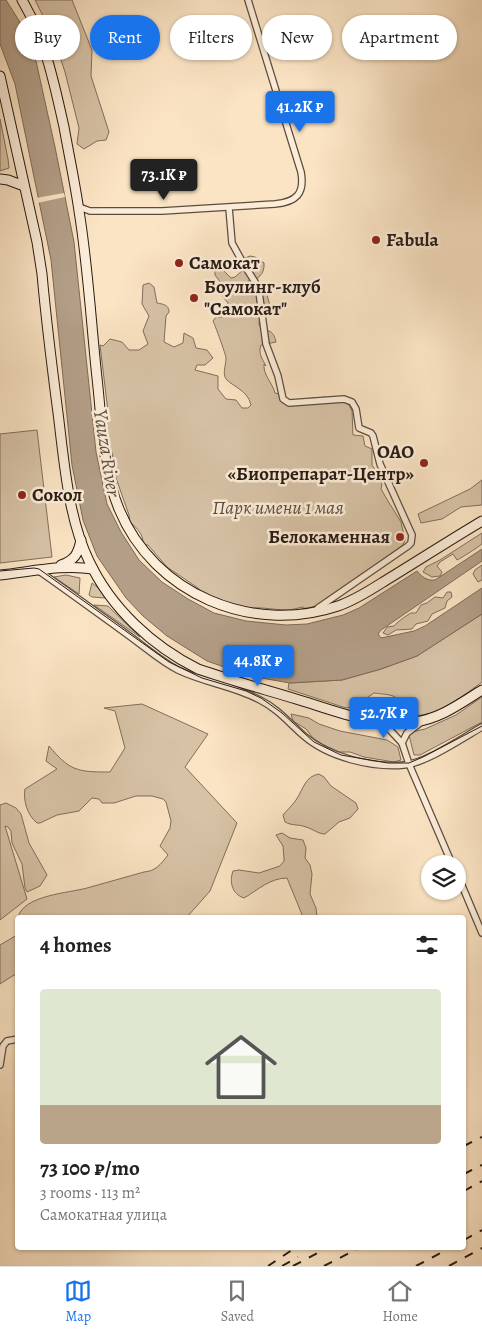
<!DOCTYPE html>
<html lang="en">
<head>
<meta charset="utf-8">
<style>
  :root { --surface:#fff; --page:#f2f2f2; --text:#222; --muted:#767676; --line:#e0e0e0; --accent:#1a73e8 }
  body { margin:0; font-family:Alegreya,serif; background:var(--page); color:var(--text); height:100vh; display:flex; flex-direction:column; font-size:19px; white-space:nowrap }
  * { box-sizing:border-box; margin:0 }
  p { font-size:16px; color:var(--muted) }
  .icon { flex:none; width:28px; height:28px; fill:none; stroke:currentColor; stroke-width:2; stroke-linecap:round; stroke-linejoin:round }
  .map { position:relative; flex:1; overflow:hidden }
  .details { position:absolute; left:15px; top:915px; width:451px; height:335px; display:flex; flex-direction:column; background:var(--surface); border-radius:5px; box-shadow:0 1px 4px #0004 }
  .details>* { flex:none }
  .banner { position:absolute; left:15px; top:15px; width:452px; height:45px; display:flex; gap:10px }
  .controls { position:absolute; left:421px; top:855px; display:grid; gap:10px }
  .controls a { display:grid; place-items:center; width:45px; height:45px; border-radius:50%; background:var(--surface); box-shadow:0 1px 4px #0004; font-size:25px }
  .price { position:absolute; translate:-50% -42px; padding:0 11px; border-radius:5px; background:var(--accent); color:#fff; font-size:16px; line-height:32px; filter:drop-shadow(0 1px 2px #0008) }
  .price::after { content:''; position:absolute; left:50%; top:30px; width:15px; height:11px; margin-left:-8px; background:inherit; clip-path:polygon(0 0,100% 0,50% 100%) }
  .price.current { background:#222; color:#fff }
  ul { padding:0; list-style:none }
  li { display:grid; align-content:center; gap:10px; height:265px; padding:0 25px }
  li+li { border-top:1px solid var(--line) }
  li span { display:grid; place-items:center; height:155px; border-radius:5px; color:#555 }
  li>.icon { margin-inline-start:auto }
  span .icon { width:90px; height:90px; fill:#fffc; stroke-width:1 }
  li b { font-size:21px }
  h2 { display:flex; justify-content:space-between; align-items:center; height:60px; padding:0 25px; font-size:21px }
  .pill { padding:0 18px; border-radius:22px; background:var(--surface); box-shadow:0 1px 4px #0004; font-size:18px; line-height:45px }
  .pill.current { background:var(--accent); color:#fff }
  .menu { display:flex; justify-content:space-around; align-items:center; height:70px; border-top:1px solid var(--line); background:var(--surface); font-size:14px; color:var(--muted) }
  .menu a { display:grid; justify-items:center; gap:2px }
  .menu .current { color:var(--accent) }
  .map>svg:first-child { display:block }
  .green { fill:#d7c2a6; stroke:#7f6e5d }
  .water { fill:#b39f88; stroke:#7b6a5a }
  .pier { fill:#fbe4c4 }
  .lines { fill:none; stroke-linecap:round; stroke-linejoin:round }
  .street-casing { stroke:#5c4c40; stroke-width:8 }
  .secondary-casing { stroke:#271a14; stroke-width:11 }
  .street { stroke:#fcedd9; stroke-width:5.5 }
  .secondary { stroke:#fcedd9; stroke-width:9 }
  .tram { stroke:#271a14; stroke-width:1 }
  .rail { stroke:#271a14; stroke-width:2; stroke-dasharray:9 9; stroke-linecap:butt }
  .poi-dot { fill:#8f2418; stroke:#fcedd9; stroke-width:2 }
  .labels { text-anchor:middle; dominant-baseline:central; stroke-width:5; stroke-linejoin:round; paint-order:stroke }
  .poi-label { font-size:19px; font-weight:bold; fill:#271a14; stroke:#fcedd9; text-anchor:start }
  .park-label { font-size:19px; font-style:italic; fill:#5c4c40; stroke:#fcedd9 }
  .water-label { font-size:20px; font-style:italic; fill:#5f4f42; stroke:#fcedd9 }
</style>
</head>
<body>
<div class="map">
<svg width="482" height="1266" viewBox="0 0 482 1266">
  <rect width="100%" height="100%" fill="#fbe4c4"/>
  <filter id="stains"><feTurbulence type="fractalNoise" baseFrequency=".004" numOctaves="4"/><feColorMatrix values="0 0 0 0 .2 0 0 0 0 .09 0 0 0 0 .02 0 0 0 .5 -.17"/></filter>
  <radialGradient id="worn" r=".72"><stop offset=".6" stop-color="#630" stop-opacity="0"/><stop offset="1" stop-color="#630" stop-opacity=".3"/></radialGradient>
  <!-- green -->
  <g class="green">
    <path d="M35,0H72L92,50L91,76L109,132L106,140L97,141L84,149L77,144L79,128L65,72L53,36Z"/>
    <path d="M0,119L8,159L9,168L0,171Z"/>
    <path d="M250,256L255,257L264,263C265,274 258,280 248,281L246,287L247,292L252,295L263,292L267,295L270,306L268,311L262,310L260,315L259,325C268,333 273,328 276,342L261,345C258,354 262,358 266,366L264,364C263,375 272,382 275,393L283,395L286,399L298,401L302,399L326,397L331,403L344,402L349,405L352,411L353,435L363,436L365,446L372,449V465L378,474L382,485L381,489L388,501L401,522L405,540L403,545L321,604L306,609L303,607C297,608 292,610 287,610C273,610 254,605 242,610L203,594L198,588L167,567L148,545H143C144,535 137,528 130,522L129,515L116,478L112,451L108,449L106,427L109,420L100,345L103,346L110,339L122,342L129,350H139L148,344L143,331L149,316L142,304L143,285L149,283L154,287L157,303C163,304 169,305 169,312L166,316L164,342L174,347L183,343L184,333L193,338L196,348L207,350L213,358L205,365H197L195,370L218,376V389L226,399L236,400L242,408H248L251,405C248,389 228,385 225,377C223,372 226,364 226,358C226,355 215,325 213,321L216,317H222L228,303C222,296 219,292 221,283L215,275V270L222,269L231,278L235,277L243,270L245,258Z"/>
    <path d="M37,430L52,557L0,563V434Z"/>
    <path d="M482,480V505L461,507L442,519L421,523L418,514L470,489Z"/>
    <path d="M482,533V544C475,549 463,557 457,560L453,554L440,562L437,566L442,572L440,576L432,577L423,572L426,567L440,560Z"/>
    <path d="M482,565V580L478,582L473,574L475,570Z"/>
    <path d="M66,575L80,578L79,594L54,577Z"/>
    <path d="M92,583L101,590L105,598L92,597L89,595Z"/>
    <path d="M447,592H451L452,597L447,601L445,608L432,614L428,621L416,624L412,629L396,630L388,635L383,633L387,627L394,626C396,623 407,615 411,613H416L421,605L427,603L435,597L443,598Z"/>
    <path d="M94,605L108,606L140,637Z"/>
    <path d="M482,614V682C470,691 429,722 414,714C406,710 401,699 393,696C388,694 380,694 374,693L353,707L346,708L288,689L289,683L342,680L381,669L417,656Z"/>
    <path d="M482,697V722L420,755H414L409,735L412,732L425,729L456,715Z"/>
    <path d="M142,704L208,734L185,767L237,823L210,891L187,917H18C24,895 69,893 87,888C106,883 125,877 144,872C156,871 161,864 168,855L160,846L170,828L171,821L166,802L163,799L152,796H136L114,803H102L99,799L92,798L79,811L57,815L40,823H37C27,815 23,800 25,789L57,769L46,761L49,746C70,771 77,772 110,772L125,748L115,711L104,708Z"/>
    <path d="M291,714L309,718L319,724L340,731L387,740L398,747L401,760L394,762L364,757L350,752H339L322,744L313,738L306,729L293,721Z"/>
    <path d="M319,774L324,777L331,786L356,803L358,809L350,818L339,822L325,834C318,834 313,829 306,827C298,824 292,826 285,822L283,815C287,810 292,806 296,800C303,790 305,776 319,774Z"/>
    <path d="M6,803L16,808L21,814L29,843L47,875L40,886L27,892L25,888L22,864L12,843L11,831L8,827L5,826L27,899L0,920V805Z"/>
    <path d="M282,833L290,838L303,840L306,848L305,858L310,865L312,874L310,894L316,908L317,917H303L287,878C270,878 258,890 244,898C232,894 229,882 233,871L239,870L259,873L280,866L284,861V858L283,846L276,835Z"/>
    <path d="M17,935V975H14L0,984V945Z"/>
  </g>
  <!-- water -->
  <path class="water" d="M0,0H6L23,27L36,61L55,147L74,242L96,452L107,504L121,532L139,560L162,582L188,599L214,613L246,621L286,625L307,624L343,615L359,608L417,571C422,577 427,581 435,580L482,549V561L381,630L378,634L381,638L414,631L425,626L482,588V614L417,656L381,669L342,680L290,683L250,676L207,661L167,636L143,616L126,598L97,556L83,520L72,465L51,260L15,84L0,44Z"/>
  <!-- pier -->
  <path class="pier" d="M64,193L65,197L37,203L36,198Z"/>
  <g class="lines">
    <defs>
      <g id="street">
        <path d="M79,207L90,211H162L275,204C296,202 305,194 301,172L248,0"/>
        <path d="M229,208L232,243L243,263L255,282L259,292L266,344L278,376L283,399L289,403L344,399L352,402L356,409L359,428L371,433L373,436L380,464L412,535L411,543L408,546L318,608"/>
        <path d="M39,571C69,592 99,614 128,635C145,647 160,661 178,670C205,683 234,686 260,700C278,709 289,723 304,736C328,757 372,768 404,765C426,763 461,739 482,727"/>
        <path d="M380,723L389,729L402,743L409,764L452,864"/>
        <path d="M402,743L407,733L420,723"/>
        <path d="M458,876L482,933"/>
        <path d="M0,1065L3,1046L7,1041L18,1039"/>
      </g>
      <g id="secondary">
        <path d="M22,0C45,39 54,82 64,127C69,155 75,183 79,211C88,266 91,322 97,378C102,421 102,468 119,509C154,594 252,635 338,606C356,600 372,589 388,579C419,560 450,540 482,521"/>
        <path d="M0,76L37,242L42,274C46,320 52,367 58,413C64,460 68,518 89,561C111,608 152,646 198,669C230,680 263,689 296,699C333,710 375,728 414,722C440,719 461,703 482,690"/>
        <path d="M0,179L8,180L24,186"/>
        <path d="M61,565C75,560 78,554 81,540"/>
        <path d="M0,575C30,572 63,564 93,569"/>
      </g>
    </defs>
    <!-- street casing -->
    <use href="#street" class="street-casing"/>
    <!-- secondary casing -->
    <use href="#secondary" class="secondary-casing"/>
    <!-- street -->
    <use href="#street" class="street"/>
    <!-- secondary -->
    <use href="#secondary" class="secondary"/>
    <!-- tram -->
    <path class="tram" d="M0,571L34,568L39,569L169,662L202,678L246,691L261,698L282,713L314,742L341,755L388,763H409L423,757L482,726"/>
    <!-- rail -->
    <g class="rail">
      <path d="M464,1146L482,1137"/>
      <path d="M464,1174L482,1165"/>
      <path d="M464,1191L482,1181"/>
      <path d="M464,1240L482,1230"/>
      <path d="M268,1266L295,1248"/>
      <path d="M282,1266L298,1257"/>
      <path d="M293,1266L327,1248"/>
      <path d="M324,1266L359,1248"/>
      <path d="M416,1266L450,1248"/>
      <path d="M449,1266L482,1248"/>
    </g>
  </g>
  <!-- markers -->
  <g class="poi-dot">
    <circle cx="376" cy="240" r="5"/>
    <circle cx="179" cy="263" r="5"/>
    <circle cx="194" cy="298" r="5"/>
    <circle cx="424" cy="463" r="5"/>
    <circle cx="22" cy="495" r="5"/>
    <circle cx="400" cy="537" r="5"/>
  </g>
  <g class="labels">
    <!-- poi labels -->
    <g class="poi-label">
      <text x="386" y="240">Fabula</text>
      <text x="189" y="263">Самокат</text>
      <text x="204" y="287">Боулинг-клуб<tspan x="204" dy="22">"Самокат"</tspan></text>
      <text x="414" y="452" text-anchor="end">ОАО<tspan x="414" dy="22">«Биопрепарат-Центр»</tspan></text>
      <text x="32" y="495">Сокол</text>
      <text x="390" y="537" text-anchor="end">Белокаменная</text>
    </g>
    <!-- park labels -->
    <g class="park-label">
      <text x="278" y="508">Парк имени 1 мая</text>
    </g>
    <!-- water labels -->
    <g class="water-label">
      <text transform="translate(107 453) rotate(81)">Yauza River</text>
    </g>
  </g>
  <rect width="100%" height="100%" filter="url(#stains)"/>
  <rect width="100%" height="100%" fill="url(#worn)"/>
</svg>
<div class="controls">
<a><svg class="icon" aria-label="layers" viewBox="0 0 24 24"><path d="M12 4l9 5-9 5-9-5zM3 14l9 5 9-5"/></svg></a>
</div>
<b class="price" style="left:300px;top:133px">41.2K ₽</b>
<b class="price current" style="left:164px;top:201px">73.1K ₽</b>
<b class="price" style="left:258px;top:687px">44.8K ₽</b>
<b class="price" style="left:384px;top:739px">52.7K ₽</b>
<div class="banner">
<a class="pill">Buy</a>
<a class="pill current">Rent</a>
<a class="pill">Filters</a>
<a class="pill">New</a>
<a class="pill">Apartment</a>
</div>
<section class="details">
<h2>4 homes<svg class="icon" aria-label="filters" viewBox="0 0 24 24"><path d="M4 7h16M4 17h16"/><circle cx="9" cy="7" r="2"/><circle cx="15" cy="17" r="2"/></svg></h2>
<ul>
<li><span style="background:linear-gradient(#dfe7d0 75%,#b9a48a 0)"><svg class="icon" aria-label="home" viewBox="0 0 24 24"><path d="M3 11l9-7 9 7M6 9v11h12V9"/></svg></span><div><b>73 100 ₽/mo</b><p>3 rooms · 113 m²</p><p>Самокатная улица</p></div></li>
</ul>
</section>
</div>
<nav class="menu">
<a class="current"><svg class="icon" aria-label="map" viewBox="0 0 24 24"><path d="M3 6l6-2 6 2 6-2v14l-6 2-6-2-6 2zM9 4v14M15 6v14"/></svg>Map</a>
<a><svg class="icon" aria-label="saved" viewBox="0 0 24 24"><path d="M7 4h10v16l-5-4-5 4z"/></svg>Saved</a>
<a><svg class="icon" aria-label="home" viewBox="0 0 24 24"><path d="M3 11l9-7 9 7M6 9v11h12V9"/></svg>Home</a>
</nav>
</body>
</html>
